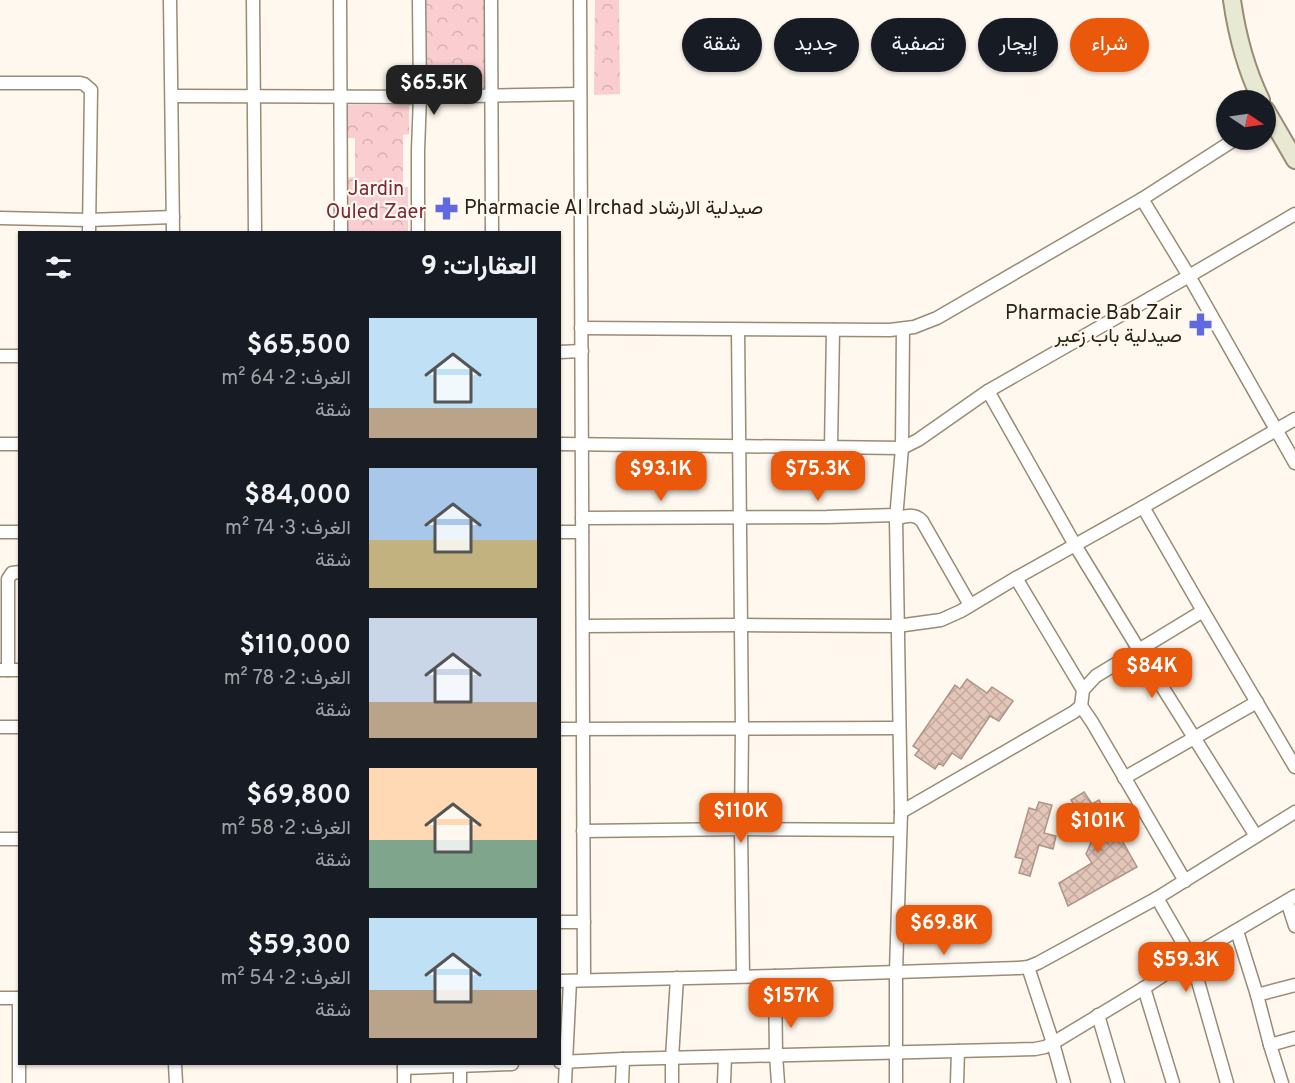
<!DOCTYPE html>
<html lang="ar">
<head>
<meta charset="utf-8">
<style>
  :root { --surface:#171b24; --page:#20242c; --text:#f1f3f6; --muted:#9ea1a6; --accent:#ea580c }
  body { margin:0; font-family:Overpass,Vazirmatn,sans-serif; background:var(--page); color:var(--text); direction:rtl; height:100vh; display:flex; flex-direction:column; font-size:22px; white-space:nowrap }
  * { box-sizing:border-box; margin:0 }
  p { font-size:20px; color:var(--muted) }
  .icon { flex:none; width:33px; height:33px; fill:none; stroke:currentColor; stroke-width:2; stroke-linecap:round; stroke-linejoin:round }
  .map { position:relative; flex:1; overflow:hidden; direction:ltr }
  .side { position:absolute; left:18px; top:231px; width:543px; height:834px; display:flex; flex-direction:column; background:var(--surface); border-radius:0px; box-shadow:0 2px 4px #0004; direction:rtl }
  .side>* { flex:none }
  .banner { position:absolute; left:579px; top:18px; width:570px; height:54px; direction:rtl; display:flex; gap:12px }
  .needle { width:39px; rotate:103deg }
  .controls { position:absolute; left:1216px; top:90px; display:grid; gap:12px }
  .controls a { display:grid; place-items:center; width:60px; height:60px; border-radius:50%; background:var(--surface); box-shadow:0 2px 4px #0004; font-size:30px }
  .price { position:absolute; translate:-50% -51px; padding:0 14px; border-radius:12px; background:var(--accent); color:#fff; font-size:20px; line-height:39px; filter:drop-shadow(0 2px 3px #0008) }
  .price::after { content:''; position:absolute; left:50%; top:36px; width:18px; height:14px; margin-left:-9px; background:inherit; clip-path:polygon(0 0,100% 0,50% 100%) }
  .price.current { background:#222; color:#fff }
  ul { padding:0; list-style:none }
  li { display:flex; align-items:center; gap:18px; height:150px; padding:0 24px }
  li span { display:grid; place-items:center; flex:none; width:168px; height:120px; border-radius:0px; color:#555 }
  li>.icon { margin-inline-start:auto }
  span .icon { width:72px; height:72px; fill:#fffc; stroke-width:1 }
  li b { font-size:26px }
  h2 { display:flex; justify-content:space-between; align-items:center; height:72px; padding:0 24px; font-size:26px }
  .chip { padding:0 21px; border-radius:27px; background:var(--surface); box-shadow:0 2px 4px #0004; font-size:21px; line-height:54px }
  .chip.current { background:var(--accent); color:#fff }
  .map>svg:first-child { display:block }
  .park { fill:url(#park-crowns) }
  .building { fill:url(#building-cross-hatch); stroke:#ae9386; stroke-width:1.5 }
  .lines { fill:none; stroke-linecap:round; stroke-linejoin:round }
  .minor-casing { stroke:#9a8b74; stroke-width:15 }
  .secondary-casing { stroke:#9a8b74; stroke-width:20 }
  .minor { stroke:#fff; stroke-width:12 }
  .secondary { stroke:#e7e9d3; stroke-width:16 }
  .labels { text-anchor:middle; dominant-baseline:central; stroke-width:4.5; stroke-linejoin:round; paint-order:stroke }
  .park-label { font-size:20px; fill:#7b2835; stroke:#fef8ee }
  .poi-label { font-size:20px; fill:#282319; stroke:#fef8ee; text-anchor:start }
</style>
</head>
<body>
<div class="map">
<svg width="1295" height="1083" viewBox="0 0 1295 1083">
  <defs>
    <pattern id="park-crowns" width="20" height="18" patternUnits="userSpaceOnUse" patternTransform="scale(1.5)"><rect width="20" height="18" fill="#faced0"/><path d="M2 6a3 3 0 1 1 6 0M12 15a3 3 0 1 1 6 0" fill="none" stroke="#d6b1b2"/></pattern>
    <pattern id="building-cross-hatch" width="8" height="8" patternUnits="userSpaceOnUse" patternTransform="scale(1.5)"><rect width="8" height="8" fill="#e3c6b9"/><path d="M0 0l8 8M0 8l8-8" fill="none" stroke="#c3aa9e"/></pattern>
  </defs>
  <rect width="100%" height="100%" fill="#fef8ee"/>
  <!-- park -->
  <g class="park">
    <rect x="426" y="0" width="58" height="88"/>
    <path d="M595,0H619L620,94L594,95Z"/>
    <path d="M345,105H409V134L403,135V187H408V232H345V178L355,177V138H345Z"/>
  </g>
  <!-- building -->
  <g class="building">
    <path d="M967,679L987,693L992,687L1013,701L999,721L990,716L961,759L952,753L943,766L939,763L935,769L915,755L919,750L913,746L955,685L960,689Z"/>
    <path d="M1084,792L1092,804L1099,800L1137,867L1068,906L1059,883L1092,863L1086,854L1094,836L1071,800Z"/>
    <path d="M1039,802L1052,805L1044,833L1056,836L1053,849L1039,845L1030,876L1019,873L1023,859L1015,857L1029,808L1036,810Z"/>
  </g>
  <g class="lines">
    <defs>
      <g id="minor">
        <path d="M170,0L173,232"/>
        <path d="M253,0L255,232"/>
        <path d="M340,0L341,232"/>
        <path d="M491,0L492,232"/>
        <path d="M580,0L584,979"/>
        <path d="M0,83H80L84,84L91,90L89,232"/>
        <path d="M172,96L420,97L580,94"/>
        <path d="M1142,199L1189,276L1295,463"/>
        <path d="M0,218L89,220L173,217"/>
        <path d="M418,232V150L420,97L419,0"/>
        <path d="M581,328L890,330L914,327L937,318L1142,199L1234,140"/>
        <path d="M738,330L742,728L741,829L743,976"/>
        <path d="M560,352L582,351"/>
        <path d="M0,356H20"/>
        <path d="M988,391L1075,545L1139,650L1256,836"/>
        <path d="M0,444H20"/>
        <path d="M560,444L902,448L918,440L988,391L1189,276L1295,214"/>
        <path d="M831,448L833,330"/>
        <path d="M1143,507L1203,611L1295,767"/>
        <path d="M582,518L827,517L896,515"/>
        <path d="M896,519C906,516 914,513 922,521L970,605"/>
        <path d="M0,532H20"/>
        <path d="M560,532H582"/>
        <path d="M1016,578L1083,690"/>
        <path d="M583,626L741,625L897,626L941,620L961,611L1016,578L1143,507L1295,419"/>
        <path d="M0,670H20"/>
        <path d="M8,670V579L12,573L20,572"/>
        <path d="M1081,706L1083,690L1096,676L1203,611"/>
        <path d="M0,727H20"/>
        <path d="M560,729L899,728"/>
        <path d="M1124,778L1257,702"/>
        <path d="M901,812L1074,712L1081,706L1092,722L1185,881"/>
        <path d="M583,831L741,829L899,830"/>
        <path d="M0,839H20"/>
        <path d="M1157,898L1191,957L1227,1083"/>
        <path d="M1287,901L1295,926"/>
        <path d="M560,922H584"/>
        <path d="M1237,931L1257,995L1270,1045L1282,1083"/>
        <path d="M1028,967L1053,1043L1064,1083"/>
        <path d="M775,976L776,1055L778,1083"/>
        <path d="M560,981L775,976L1019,968L1028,967L1038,963L1157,898L1295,812"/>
        <path d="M1144,988L1173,1083"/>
        <path d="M1257,995L1295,985"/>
        <path d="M0,998H20"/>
        <path d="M19,998V1083"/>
        <path d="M1098,1015L1118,1083"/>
        <path d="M1270,1045L1295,1038"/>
        <path d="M560,1062L623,1059L1035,1049L1045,1047L1053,1043L1144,988L1191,957L1295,896"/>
        <path d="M175,1064L176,1083"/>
        <path d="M404,1064V1083"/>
        <path d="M460,1065V1083"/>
        <path d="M404,1068L512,1064"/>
        <path d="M565,1083L570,981"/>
        <path d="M622,1083L623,1059"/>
        <path d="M672,1083V1058L677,978"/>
        <path d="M724,1083L725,1057"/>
        <path d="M896,1083V972L901,812L896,519L902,448L903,329"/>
        <path d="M957,1083L958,1051"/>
      </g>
      <g id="secondary">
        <path d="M1232,0C1237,35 1246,69 1261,100"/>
        <path d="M1266,110L1295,160"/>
      </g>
    </defs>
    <!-- minor casing -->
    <use href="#minor" class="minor-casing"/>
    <!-- secondary casing -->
    <use href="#secondary" class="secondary-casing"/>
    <!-- minor -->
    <use href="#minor" class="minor"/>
    <!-- secondary -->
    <use href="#secondary" class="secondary"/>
  </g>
  <!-- icons -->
  <defs>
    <symbol id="pharmacy-bare" viewBox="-9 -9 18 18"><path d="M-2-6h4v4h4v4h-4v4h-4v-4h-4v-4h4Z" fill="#6169e1" stroke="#fef8ee" stroke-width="2.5" paint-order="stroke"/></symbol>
  </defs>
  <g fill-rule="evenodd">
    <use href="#pharmacy-bare" x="430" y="192" width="33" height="33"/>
    <use href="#pharmacy-bare" x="1184" y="308" width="33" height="33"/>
  </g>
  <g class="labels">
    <!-- park labels -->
    <g class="park-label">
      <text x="376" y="190">Jardin<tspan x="376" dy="23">Ouled Zaer</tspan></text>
    </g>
    <!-- poi labels -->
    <g class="poi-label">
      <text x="464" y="209">Pharmacie Al Irchad صيدلية الارشاد</text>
      <text x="1182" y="314" text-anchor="end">Pharmacie Bab Zair<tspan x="1182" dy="23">صيدلية باب زعير</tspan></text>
    </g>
  </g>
</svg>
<div class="controls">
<a><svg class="needle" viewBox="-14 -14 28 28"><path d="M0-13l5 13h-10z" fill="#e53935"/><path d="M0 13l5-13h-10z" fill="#9ea1a6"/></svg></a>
</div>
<b class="price current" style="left:434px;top:116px">$65.5K</b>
<b class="price" style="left:661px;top:502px">$93.1K</b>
<b class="price" style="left:818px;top:502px">$75.3K</b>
<b class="price" style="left:1152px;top:699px">$84K</b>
<b class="price" style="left:741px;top:844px">$110K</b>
<b class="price" style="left:1098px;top:854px">$101K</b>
<b class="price" style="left:944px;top:956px">$69.8K</b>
<b class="price" style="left:1186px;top:993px">$59.3K</b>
<b class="price" style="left:791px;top:1029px">$157K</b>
<div class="banner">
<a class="chip current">شراء</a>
<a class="chip">إيجار</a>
<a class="chip">تصفية</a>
<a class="chip">جديد</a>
<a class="chip">شقة</a>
</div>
<section class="side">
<h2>العقارات: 9<svg class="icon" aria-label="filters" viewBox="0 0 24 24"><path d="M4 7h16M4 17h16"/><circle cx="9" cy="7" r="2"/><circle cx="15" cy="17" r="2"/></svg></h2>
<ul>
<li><span style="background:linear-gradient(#bfe0f5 75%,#b9a48a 0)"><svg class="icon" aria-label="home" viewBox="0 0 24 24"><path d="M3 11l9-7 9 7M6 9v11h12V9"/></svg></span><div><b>$65,500</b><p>الغرف: 2 · 64 m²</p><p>شقة</p></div></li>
<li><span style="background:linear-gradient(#a9c7e8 60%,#c2b280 0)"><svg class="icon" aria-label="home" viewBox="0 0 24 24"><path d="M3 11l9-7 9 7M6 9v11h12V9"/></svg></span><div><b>$84,000</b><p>الغرف: 3 · 74 m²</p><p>شقة</p></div></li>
<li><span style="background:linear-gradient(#c9d6e8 70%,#b9a48a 0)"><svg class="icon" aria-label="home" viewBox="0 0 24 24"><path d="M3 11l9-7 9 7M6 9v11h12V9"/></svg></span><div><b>$110,000</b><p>الغرف: 2 · 78 m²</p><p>شقة</p></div></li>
<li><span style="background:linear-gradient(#ffd9b3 60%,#7fa58c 0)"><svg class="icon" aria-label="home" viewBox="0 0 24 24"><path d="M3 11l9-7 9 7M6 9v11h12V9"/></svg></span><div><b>$69,800</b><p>الغرف: 2 · 58 m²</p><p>شقة</p></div></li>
<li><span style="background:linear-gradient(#bfe0f5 60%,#b9a48a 0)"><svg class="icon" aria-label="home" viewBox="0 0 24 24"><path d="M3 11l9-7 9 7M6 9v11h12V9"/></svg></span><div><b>$59,300</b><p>الغرف: 2 · 54 m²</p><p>شقة</p></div></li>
</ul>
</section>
</div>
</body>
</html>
